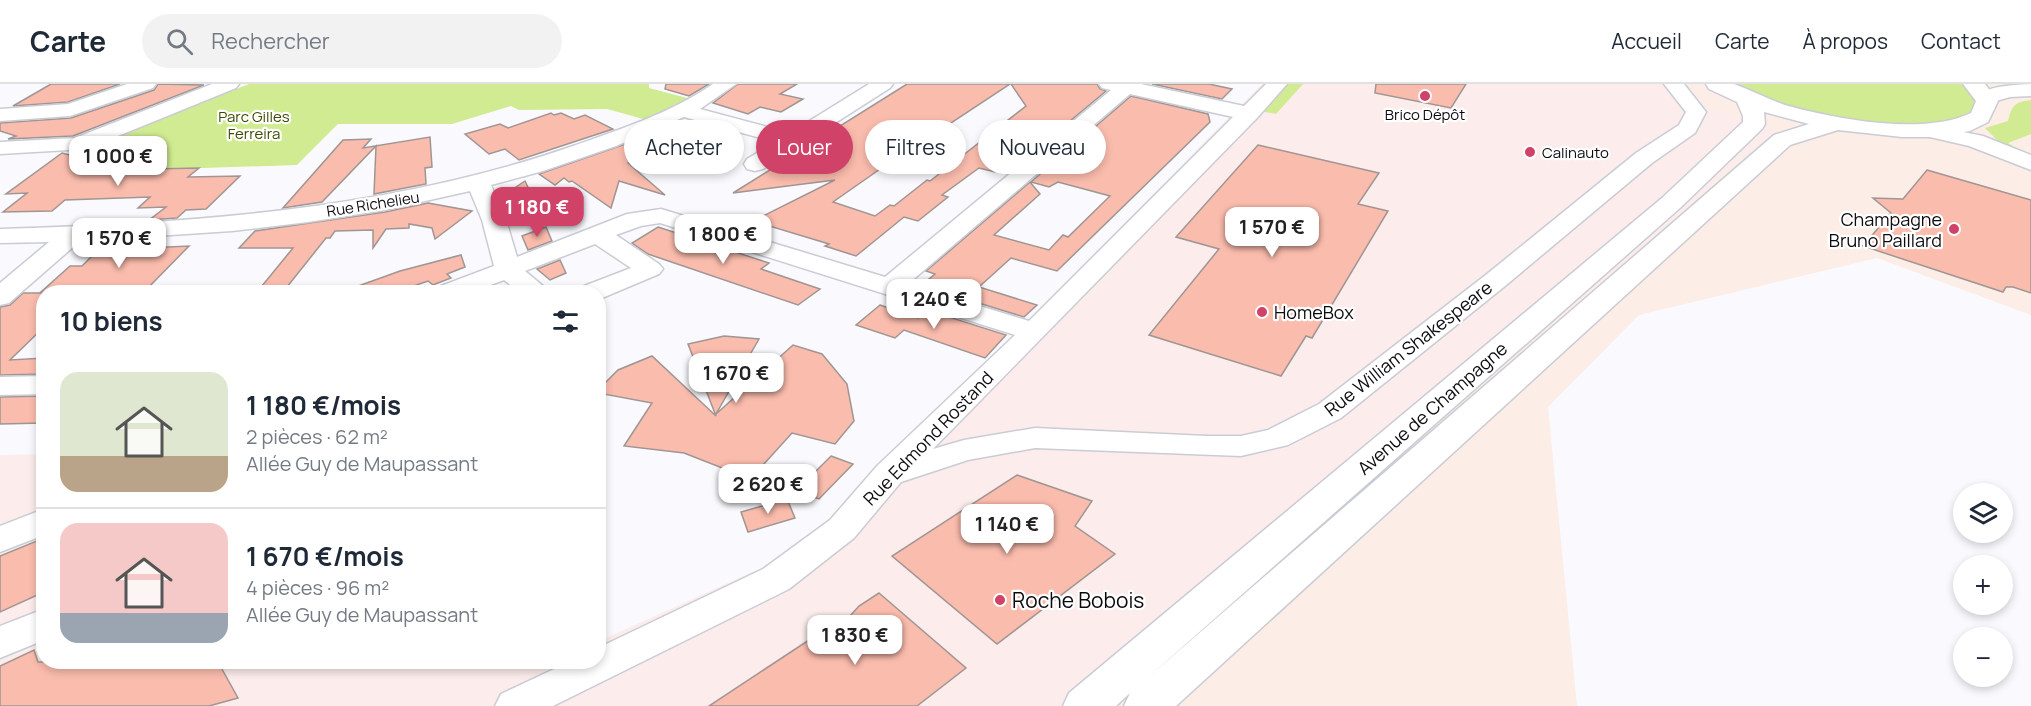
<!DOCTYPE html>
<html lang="fr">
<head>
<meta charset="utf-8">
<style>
  :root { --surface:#fff; --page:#f2f2f3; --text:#1f2937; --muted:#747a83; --line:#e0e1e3; --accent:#d04268 }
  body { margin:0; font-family:Manrope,sans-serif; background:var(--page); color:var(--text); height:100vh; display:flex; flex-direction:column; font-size:22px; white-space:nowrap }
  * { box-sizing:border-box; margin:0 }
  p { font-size:20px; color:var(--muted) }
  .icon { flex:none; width:33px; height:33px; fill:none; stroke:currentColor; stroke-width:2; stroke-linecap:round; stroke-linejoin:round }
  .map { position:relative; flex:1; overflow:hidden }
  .side { position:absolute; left:36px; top:201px; width:570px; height:384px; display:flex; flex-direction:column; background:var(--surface); border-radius:24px; box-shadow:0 3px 9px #0003 }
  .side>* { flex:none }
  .top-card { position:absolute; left:624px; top:36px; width:570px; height:54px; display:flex; gap:12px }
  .tools { position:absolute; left:1953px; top:399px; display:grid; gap:12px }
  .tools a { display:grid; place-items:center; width:60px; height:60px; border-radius:50%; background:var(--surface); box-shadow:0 3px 9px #0003; font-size:30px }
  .price { position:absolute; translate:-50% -51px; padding:0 14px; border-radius:12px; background:#fff; color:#222; font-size:20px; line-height:39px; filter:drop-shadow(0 2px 3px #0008) }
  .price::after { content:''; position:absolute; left:50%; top:36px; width:18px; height:14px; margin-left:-9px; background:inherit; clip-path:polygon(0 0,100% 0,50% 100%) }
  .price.current { background:var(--accent); color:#fff }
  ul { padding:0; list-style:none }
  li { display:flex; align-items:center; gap:18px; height:150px; padding:0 24px }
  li+li { border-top:2px solid var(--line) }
  li span { display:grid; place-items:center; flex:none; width:168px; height:120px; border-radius:18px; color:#555 }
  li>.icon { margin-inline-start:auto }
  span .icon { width:72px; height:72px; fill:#fffc; stroke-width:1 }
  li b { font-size:26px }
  h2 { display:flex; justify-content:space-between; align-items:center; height:72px; padding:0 24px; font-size:26px }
  .chip { padding:0 21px; border-radius:27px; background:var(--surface); box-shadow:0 3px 9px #0003; font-size:21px; line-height:54px }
  .chip.current { background:var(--accent); color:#fff }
  header { display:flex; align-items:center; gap:36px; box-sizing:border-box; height:84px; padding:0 30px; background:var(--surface); border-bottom:2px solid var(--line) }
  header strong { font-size:28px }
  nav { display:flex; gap:33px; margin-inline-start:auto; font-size:21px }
  .search { width:420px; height:54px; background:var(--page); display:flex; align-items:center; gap:15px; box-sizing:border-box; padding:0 21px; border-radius:33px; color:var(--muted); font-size:22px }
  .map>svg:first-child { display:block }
  .commercial { fill:#fcecec }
  .industrial { fill:#fcede7 }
  .green { fill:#d0eb91 }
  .building { fill:#fabcad; stroke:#9f9593; stroke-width:1.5 }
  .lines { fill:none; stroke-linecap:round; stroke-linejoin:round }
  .minor-casing { stroke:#caccd5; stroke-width:3 }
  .major-casing { stroke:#caccd5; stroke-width:3 }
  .minor { fill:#fff; fill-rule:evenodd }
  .major { fill:#fff; fill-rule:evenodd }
  .poi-dot { fill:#d04268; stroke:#fff; stroke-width:2 }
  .labels { text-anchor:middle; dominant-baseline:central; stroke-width:4.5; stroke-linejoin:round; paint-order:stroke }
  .far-poi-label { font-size:15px; fill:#0b0b0e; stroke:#fff }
  .far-park-label { font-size:15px; fill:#3c4c03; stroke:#fff }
  .far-street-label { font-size:15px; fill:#0b0b0e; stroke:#fff }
  .poi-label { font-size:18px; fill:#0b0b0e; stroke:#fff; text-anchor:end }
  .street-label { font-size:18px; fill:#0b0b0e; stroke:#fff }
  .near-poi-label { font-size:21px; fill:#0b0b0e; stroke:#fff; text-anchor:start }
</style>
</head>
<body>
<header>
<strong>Carte</strong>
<div class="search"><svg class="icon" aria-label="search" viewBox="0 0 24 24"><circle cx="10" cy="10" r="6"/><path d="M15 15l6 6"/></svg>Rechercher</div>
<nav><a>Accueil</a><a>Carte</a><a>À propos</a><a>Contact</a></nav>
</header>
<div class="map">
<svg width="2031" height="622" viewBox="0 0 2031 622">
  <rect width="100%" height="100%" fill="#fafafe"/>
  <!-- commercial -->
  <path class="commercial" d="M1262,0H1685L1711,26L1777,46L1587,207L1117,622H0V371L43,370L44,578H598L599,557L770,480L835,433Z"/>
  <!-- industrial -->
  <path class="industrial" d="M1685,0H2031V231L1877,174L1639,231L1548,323L1577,622H1117L1587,207L1776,46L1710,26Z"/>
  <!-- green -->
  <g class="green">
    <path d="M249,0H649V4L691,15L647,36L607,25L519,26L511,22L452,40H338L297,81L49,89V85L79,72L72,70Z"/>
    <path d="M1274,0H1303L1276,30L1250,25Z"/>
    <path d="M1727,0H1964L1971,6L1976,21L1964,34L1934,41L1891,42L1799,28Z"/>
    <path d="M2031,16V50L2008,59L2031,73L2000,59L1985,44L2008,37C2012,21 2015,18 2031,16Z"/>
  </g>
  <!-- building -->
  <g class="building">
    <path d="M51,0H120L68,18L13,22Z"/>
    <path d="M158,0L204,1L73,52L8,55L16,52L0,47V39L71,34L154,6Z"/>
    <path d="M666,0H709L689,12L665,5Z"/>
    <path d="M738,0H797L780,10L803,15L781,28L760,23L748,30L713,19Z"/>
    <path d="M907,0H1010L939,47L936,46L833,118L875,132L890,121L894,122L927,96L930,97L1026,22L1011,0H1097L1100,5L1106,7L1014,84L1008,77L995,88L979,84L942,111L948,113L918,137L904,133L856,172L825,162L829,160L753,137L835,96L733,109Z"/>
    <path d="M1152,0H1209L1232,5L1222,15Z"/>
    <path d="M1376,0H1466L1451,24L1375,9Z"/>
    <path d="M1131,12L1208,30L1210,38L1057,187L1011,174L979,203L1037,221L1024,233L946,209L954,202L929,195L935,190L926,187L1030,98L1040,110L994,151L1049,166L1063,151L1068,153L1110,112L1058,98L1049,103L1031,98Z"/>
    <path d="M551,29L554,31L561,29L574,35L585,31L613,45L519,76L505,65L489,70L465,50L500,40L508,44Z"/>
    <path d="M430,53L432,83L425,84L426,100L374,110L376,62L322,118L283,124L343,56L371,55L363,64Z"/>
    <path d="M634,57L653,66L640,70L645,74L628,79L665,111L619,97L611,124L572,97L569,98L564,94L555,101L539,90Z"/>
    <path d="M1258,61L1379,89L1358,120L1388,127L1312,254L1306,252L1281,292L1149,251L1219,165L1176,153Z"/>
    <path d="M62,69L108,81L102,86L199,84L188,93L240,92L206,125L186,126L177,134L149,136L166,123L138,124L150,113L65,116L52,127L3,128L27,109L6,110Z"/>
    <path d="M1927,86L2031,116V209L2013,203H2006L2003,208L1863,162L1891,129L1873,114L1903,115Z"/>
    <path d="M525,97L534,116L513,131L504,111Z"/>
    <path d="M428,119L472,127L435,155L432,144L409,140V144L386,145L373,164V146L335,147L330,154H326L283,208H257L293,164H239L255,147L385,128Z"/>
    <path d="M546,143L552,157L528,166L522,152Z"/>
    <path d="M658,143L769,179L761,185L820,205L798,221L648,170L632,159Z"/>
    <path d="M156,154L146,164L189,162L144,208H41L70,182H82L95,169H107L123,156Z"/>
    <path d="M461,171L465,183L447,190L451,194L433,201L428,197L396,208H347V206L400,187Z"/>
    <path d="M560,176L566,189L550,196L537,185Z"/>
    <path d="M23,209H44V243L10,276L44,274V290L0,291V223L10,221Z"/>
    <path d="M880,221L918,234L927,226L1006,251L985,274L904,246L895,254L856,241Z"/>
    <path d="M724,252L759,255L716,330L793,261L822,270L847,300L854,337L835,360L792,349L763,381L735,389L684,369L624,362L652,319L598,309V306L618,286L652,272L716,332L688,260Z"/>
    <path d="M44,312V339L0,340V313Z"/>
    <path d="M831,372L853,380L819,415L796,407Z"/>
    <path d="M1017,391L1092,417L1075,442L1115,470L997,560L892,472Z"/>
    <path d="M787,415L795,434L748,448L741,428Z"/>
    <path d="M44,454V508L0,528V472Z"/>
    <path d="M879,509L966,584L917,622H709L809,556L830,550L840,543L859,522Z"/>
    <path d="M34,566L38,578H218L238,614L209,622H0V582Z"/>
  </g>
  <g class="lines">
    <defs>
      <g id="minor">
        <path d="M127,0H156L153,4L70,32L0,37V25L68,20Z"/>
        <path d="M212,0H239L236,4L86,65L0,70V58L75,54Z"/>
        <path d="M713,0H736L700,25L790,49L869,0H893L890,4L763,85L755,87L747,85L744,80L747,75L775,58L684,33L616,62L543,87L491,101L506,136L517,173L627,130L661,125L885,193L1111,6L1102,4L1099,0H1141L1244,22L1266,0H1287L1257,34L933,365L964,356L1035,344L1206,352H1241L1268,346L1319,320L1487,190L1636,69L1679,41L1686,28L1664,0H1684L1706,28L1695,49L1652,79L1505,202L1341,334L1288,361L1241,372L1035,364L968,376L901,398L854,454L789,505L553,622H495L501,610L569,578H598V564L763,485L830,436L877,382L1015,251L660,139L641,142L616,151L659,180L663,185L659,190L602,214L598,215V208H580L584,202L631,184L595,160L525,187L543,202L547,208H519L504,196L472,208H437L441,202L494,182L482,136L470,107L385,126L308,138L232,147L80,157L9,219L0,221V199L49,158L0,159V145C194,139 388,126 573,62C621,45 671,29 713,0ZM1130,10L1233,33L1029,237L908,200Z"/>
        <path d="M2031,0V12L2010,13L1986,20L1979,18L1976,14C1985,1 2017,1 2031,0Z"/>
        <path d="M1924,40L1983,52L2031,71V86L1969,62L1917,50L1913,46L1917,42Z"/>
        <path d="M44,292V310L0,311V293Z"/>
        <path d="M44,425V451L0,468V442Z"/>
        <path d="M44,525V556L0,574V542Z"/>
      </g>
      <path id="major" d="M1706,0C1715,0 1726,0 1734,0C1751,6 1768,15 1785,21C1835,35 1923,52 1971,29L1976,17L1963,0H1985L1998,17L1988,38L1970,47L1934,53H1902L1838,46L1790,61L1176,622H1124L1130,609L1116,622H1063L1069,609L1662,114L1743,38V32L1737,18L1709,5ZM1764,28L1809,40L1774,51L1145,596L1680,124L1762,45L1765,40Z"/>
    </defs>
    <!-- minor casing -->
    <use href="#minor" class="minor-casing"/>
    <!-- major casing -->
    <use href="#major" class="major-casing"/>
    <!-- minor -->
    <use href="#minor" class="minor"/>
    <!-- major -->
    <use href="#major" class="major"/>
  </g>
  <!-- markers -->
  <g class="poi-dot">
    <circle cx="1425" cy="12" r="6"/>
    <circle cx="1530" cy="68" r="6"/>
    <circle cx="1954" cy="145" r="6"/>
    <circle cx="1262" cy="228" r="6"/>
    <circle cx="1000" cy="516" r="6"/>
  </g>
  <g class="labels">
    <!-- far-poi labels -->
    <g class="far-poi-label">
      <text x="1425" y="30">Brico Dépôt</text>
      <text x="1542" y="68" text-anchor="start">Calinauto</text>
    </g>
    <!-- far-park labels -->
    <g class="far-park-label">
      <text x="254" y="32">Parc Gilles<tspan x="254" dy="17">Ferreira</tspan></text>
    </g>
    <!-- far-street labels -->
    <g class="far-street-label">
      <text transform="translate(373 120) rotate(-9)">Rue Richelieu</text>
    </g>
    <!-- poi labels -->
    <g class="poi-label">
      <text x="1942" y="135">Champagne<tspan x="1942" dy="21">Bruno Paillard</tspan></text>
      <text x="1274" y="228" text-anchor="start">HomeBox</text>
    </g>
    <!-- street labels -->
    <g class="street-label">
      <text transform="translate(1408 264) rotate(-38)">Rue William Shakespeare</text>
      <text transform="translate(1432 324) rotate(-41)">Avenue de Champagne</text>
      <text transform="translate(928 354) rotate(-46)">Rue Edmond Rostand</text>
    </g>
    <!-- near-poi labels -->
    <g class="near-poi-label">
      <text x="1012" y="516">Roche Bobois</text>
    </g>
  </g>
</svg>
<div class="tools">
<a><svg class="icon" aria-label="layers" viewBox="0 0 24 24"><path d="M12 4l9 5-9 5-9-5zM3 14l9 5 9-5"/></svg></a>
<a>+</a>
<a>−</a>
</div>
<b class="price" style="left:118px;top:103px">1 000 €</b>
<b class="price current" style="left:537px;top:154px">1 180 €</b>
<b class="price" style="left:1272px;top:174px">1 570 €</b>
<b class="price" style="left:723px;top:181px">1 800 €</b>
<b class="price" style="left:119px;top:185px">1 570 €</b>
<b class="price" style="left:934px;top:246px">1 240 €</b>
<b class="price" style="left:736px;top:320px">1 670 €</b>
<b class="price" style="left:768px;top:431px">2 620 €</b>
<b class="price" style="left:1007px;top:471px">1 140 €</b>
<b class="price" style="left:855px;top:582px">1 830 €</b>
<div class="top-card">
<a class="chip">Acheter</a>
<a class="chip current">Louer</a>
<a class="chip">Filtres</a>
<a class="chip">Nouveau</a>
</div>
<section class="side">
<h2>10 biens<svg class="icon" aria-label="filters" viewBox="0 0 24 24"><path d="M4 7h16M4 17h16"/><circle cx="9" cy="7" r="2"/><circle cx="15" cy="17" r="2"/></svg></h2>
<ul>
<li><span style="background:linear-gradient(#dfe7d0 70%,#b9a48a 0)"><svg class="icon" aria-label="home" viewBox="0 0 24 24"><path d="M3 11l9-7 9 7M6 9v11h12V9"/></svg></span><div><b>1 180 €/mois</b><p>2 pièces · 62 m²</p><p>Allée Guy de Maupassant</p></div></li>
<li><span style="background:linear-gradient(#f6c9c9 75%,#9aa5b1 0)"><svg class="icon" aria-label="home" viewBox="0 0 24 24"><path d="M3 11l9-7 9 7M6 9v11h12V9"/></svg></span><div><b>1 670 €/mois</b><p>4 pièces · 96 m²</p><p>Allée Guy de Maupassant</p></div></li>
</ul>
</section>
</div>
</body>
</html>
